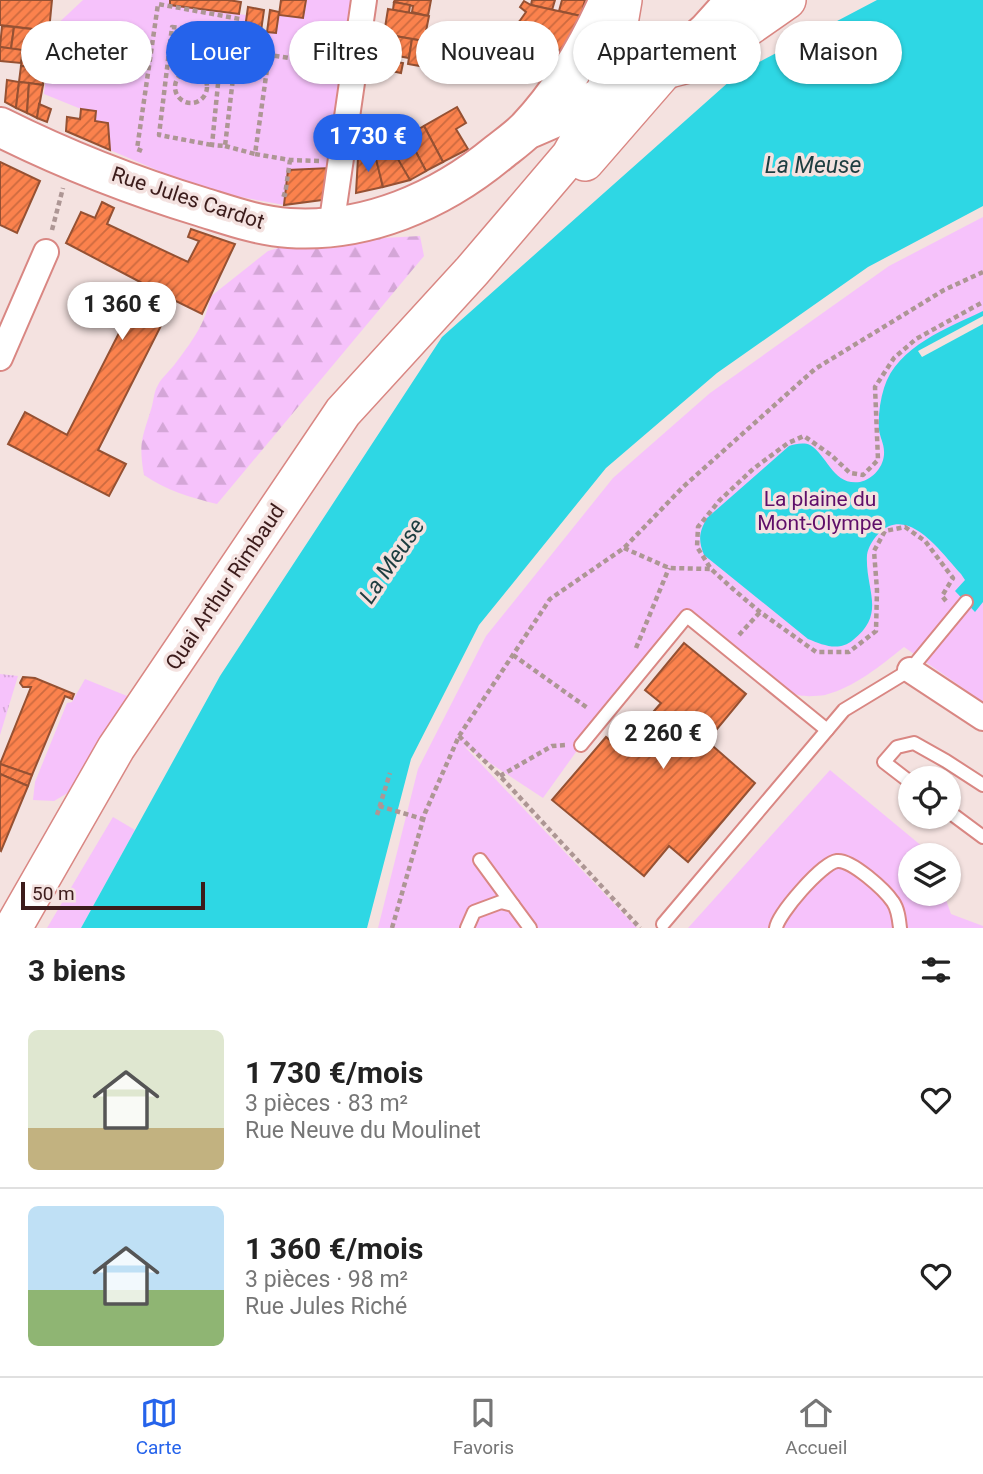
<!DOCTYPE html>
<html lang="fr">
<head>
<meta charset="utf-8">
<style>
  :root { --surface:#fff; --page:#f6f6f6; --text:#222; --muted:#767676; --line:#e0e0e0; --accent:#2563eb }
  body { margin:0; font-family:Roboto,sans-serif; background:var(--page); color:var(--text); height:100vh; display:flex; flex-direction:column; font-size:26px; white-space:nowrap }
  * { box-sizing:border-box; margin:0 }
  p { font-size:23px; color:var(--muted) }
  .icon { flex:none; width:38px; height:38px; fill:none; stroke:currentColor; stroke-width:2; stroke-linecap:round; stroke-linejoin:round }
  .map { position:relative; height:928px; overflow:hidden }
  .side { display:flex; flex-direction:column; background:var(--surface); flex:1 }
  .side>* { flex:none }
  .hud { position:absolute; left:21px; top:21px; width:942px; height:63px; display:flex; gap:14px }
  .buttons { position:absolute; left:898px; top:766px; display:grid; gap:14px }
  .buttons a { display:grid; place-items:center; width:63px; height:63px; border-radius:50%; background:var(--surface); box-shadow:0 2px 5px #0004; font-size:35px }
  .scale { position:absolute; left:21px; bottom:18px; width:184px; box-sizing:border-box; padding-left:7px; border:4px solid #3c1c1b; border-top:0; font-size:19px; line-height:24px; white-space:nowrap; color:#3c1c1b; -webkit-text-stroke:5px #f4e2e0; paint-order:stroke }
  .price { position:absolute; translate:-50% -60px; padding:0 16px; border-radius:24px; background:#fff; color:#222; font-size:23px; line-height:46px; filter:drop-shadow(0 2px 4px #0008) }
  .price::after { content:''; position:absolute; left:50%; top:42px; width:21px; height:16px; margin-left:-10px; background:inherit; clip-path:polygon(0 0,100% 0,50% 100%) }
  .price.current { background:var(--accent); color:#fff }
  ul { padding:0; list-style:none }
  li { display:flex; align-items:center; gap:21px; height:175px; padding:0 28px }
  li+li { border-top:2px solid var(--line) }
  li span { display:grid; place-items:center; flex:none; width:196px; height:140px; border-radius:10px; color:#555 }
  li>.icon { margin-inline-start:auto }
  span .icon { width:84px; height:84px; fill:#fffc; stroke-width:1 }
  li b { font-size:30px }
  h2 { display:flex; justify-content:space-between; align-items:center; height:84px; padding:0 28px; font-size:30px }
  .pill { padding:0 24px; border-radius:32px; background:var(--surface); box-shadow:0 2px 5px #0004; font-size:24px; line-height:63px }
  .pill.current { background:var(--accent); color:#fff }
  .dock { display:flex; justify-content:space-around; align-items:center; height:98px; border-top:2px solid var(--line); background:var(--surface); font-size:19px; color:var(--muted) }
  .dock a { display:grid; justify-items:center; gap:4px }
  .dock .current { color:var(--accent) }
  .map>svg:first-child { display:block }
  .grass { fill:url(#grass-tufts) }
  .forest { fill:url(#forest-firs) }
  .green { fill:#f6c2fb }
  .water { fill:#2ed7e4 }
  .pier { fill:#f4e2e0 }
  .building { fill:url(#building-hatch); stroke:#955133; stroke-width:2 }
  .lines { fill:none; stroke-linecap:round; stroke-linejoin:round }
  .lane-casing { stroke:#d98783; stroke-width:16 }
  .street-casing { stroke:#d98783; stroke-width:28 }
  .secondary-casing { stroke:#d98783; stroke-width:40 }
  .primary-casing { stroke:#d98783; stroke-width:42 }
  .path { stroke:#ad9694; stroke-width:4.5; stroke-dasharray:5 3.5; stroke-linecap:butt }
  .lane { stroke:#fff; stroke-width:12 }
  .street { stroke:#fff; stroke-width:24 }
  .secondary { stroke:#fff; stroke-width:37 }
  .primary { stroke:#fff; stroke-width:38 }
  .labels { text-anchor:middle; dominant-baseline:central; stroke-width:7; stroke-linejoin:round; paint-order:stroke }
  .street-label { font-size:21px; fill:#3c1c1b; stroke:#f4e2e0 }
  .park-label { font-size:21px; fill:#5f0e69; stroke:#f4e2e0 }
  .water-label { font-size:23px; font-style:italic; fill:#1d3d40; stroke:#f4e2e0 }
</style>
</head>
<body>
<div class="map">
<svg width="983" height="928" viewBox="0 0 983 928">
  <defs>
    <pattern id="grass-tufts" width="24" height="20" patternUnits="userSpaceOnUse" patternTransform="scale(1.75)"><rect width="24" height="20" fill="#f6c2fb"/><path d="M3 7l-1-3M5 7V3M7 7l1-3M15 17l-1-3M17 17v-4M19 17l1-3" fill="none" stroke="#d4a6d7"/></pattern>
    <pattern id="forest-firs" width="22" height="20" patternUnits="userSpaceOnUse" patternTransform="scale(1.75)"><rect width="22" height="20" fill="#f6c2fb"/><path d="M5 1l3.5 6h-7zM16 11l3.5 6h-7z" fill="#d4a6d7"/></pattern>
    <pattern id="building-hatch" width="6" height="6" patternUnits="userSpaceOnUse" patternTransform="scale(1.75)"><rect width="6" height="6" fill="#fb824d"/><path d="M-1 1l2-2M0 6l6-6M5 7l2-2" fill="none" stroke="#cc6a3f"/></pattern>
  </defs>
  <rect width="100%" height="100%" fill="#f4e2e0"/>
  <!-- grass -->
  <path class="grass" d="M0,674L18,676L0,735Z"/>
  <!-- forest -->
  <path class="forest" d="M420,236L424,256L217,504C192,498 165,490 144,475C138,441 143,437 152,406C154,398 154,392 158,385C162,377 170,371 175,364C190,344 207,322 210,297L268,251L282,247L365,239Z"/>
  <!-- green -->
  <g class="green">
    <path d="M83,0H171L170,5L246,15L245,28L275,33L279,15L303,18L306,0H357L330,168L289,170L284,205L224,194L166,174L110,150L108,123L95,121L96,111L81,109L44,94L51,30Z"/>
    <path d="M983,217V702L904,647C880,666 855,687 825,695C818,696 805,697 798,695C766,688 713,638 687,617L581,745L543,798L464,746L637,928H378L418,769L486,636L613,478L710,393L889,266Z"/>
    <path d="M85,679L132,698L71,791L54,801L33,800L35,782L67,703L72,702Z"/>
    <path d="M830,770L929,852L931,856H910V894H944L951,914L983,926V928H688Z"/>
    <path d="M113,817L135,830L81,928H47Z"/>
  </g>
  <!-- water -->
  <g class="water">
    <path d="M877,0H983V206L868,267L717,373L606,468L479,625L411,759L367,928H81L220,676L442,337L740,72Z"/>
    <path d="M983,311V602L975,612L955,591L965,580L961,574C943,555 910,505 880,532C874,538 868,547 867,555C865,590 887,613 853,640C839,652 823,645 808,639L704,555C698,540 699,532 707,518L789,446C795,444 804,442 810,445C828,456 833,486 860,482C874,479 885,465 884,451C884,444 880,437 879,430C878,416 880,401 884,388C897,346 948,328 983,311Z"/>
  </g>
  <!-- pier -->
  <path class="pier" d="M983,316V324L922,357L918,351Z"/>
  <!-- building -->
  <g class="building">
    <path d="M0,0H52L49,31L0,25Z"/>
    <path d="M170,0H228L241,2L239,14L170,5Z"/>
    <path d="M281,0H306L303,18L279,15Z"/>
    <path d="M395,0H431L428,16L412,12L413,6L394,2Z"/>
    <path d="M532,0H555L552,10L531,5Z"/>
    <path d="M562,0H585L581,16L559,11Z"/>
    <path d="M524,1L531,5L581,16L562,53L519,22L526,12L520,7Z"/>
    <path d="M394,2L410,5L409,13L393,10Z"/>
    <path d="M248,7L264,10L261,31L245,28Z"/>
    <path d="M388,9L429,16L424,41L384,34Z"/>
    <path d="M270,10L279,12L276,33L267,32Z"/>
    <path d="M519,22L562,53L543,80L500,50Z"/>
    <path d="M2,26L14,27L11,49L0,47Z"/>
    <path d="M14,27L49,31L46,53L11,49Z"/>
    <path d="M384,34L412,39L409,58L381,53Z"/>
    <path d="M412,39L424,41L420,66L408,64Z"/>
    <path d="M424,41L445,45L441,70L420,66Z"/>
    <path d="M0,47L23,50L21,63L0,61Z"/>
    <path d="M23,50L46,53L44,68L21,66Z"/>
    <path d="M383,60L403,63L401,73L382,69Z"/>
    <path d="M21,66L44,68L43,85L19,82Z"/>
    <path d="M7,80L19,82L16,108L5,102Z"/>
    <path d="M19,82L29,83L27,113L16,108Z"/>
    <path d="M29,83L43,85L37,118L27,113Z"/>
    <path d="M39,104L51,109L47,122L37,118Z"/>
    <path d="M457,107L466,123L456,129L468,149L443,162L424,126Z"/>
    <path d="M81,109L96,111L95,121L108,123L110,150L66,131L67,117L80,119Z"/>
    <path d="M424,126L443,162L426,171L407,135Z"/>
    <path d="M407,135L426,171L410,180L388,145Z"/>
    <path d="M375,154L383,187L356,193L358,158Z"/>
    <path d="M395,154L410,180L383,187L376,159Z"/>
    <path d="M0,162L40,181L17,233L0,225Z"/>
    <path d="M330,168L326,196L322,200L284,205L288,170Z"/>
    <path d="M102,202L114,208L107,224L188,262L199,241L188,237L191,229L235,244L202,314L174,300L98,450L126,464L109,496L8,444L25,412L67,435L144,284L66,243L81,212L95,218Z"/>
    <path d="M684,643L746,694L707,741L755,783L688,862L669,846L644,876L552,800L606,737L621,749L661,703L645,690Z"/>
    <path d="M23,677L35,678L74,694L72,699L65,696L32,775L0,764L31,687H23L20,683Z"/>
    <path d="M0,764L32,775L28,786L0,774Z"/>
    <path d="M0,774L28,786L1,851L0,850Z"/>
  </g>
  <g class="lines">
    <defs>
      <g id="lane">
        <path d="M581,745L687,616L827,730"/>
        <path d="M910,782L884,762L897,747L914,743L946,761L983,785"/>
        <path d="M948,811L983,837"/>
        <path d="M480,860L513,905"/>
        <path d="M663,924L844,710L910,670L966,602"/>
        <path d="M467,928L474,912L501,902L513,905L530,928"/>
        <path d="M776,928C778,914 822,863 837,861C851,859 885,890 893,902C898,909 899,919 900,928"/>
      </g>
      <g id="street">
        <path d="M331,227L364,0"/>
        <path d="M0,358L46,252"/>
        <path d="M910,670L983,718"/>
      </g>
      <g id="secondary">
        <path d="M585,162L665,70L700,61L787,0"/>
        <path d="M13,928L116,748L343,412L472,271L570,156L604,96L611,70L623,0"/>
      </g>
      <g id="primary">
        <path d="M0,127C64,159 133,186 202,207C231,216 259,226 289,228C366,233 440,201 498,153C508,145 518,138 527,129C561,93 589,45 609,0"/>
        <path d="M531,128L665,70L708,31L736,0"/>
      </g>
    </defs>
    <!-- lane casing -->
    <use href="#lane" class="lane-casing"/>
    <!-- street casing -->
    <use href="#street" class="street-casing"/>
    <!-- secondary casing -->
    <use href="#secondary" class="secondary-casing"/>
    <!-- primary casing -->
    <use href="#primary" class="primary-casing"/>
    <!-- path -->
    <g class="path">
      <circle cx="191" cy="87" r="16"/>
      <path d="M225,146L255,154"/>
      <path d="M142,151L137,149L158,4L240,19L225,146L212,145L223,33L172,27L159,135L212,145"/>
      <path d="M319,161L290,160L255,154L269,55L332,64"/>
      <path d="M282,194L285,195L290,160"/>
      <path d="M52,230L63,188"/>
      <path d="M624,548L669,568L710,569"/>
      <path d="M946,601L942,596L953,578L925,541L905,527L885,531L874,551L877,590L876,631L849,652H816L760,612L733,589L711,569L697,547L698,527L719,501L753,469L788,443L804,436L831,455L850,473L863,475L878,460L875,387L894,358L916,339L983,302"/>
      <path d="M739,635L760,612"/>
      <path d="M636,648L669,568"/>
      <path d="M513,655L589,709"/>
      <path d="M459,736L500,776L640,928"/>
      <path d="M500,776L552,746L566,745"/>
      <path d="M379,806L423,819"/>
      <path d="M377,815L390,773"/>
      <path d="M392,928L425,813L459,736L550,599L624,548L683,487L815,369L944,290L983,272"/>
    </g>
    <!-- lane -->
    <use href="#lane" class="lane"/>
    <!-- street -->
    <use href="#street" class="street"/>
    <!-- secondary -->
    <use href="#secondary" class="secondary"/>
    <!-- primary -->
    <use href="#primary" class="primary"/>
  </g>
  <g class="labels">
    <!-- street labels -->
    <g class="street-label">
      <text transform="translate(188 198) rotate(18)">Rue Jules Cardot</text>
      <text transform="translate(225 587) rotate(-56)">Quai Arthur Rimbaud</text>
    </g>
    <!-- park labels -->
    <g class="park-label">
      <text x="820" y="499">La plaine du<tspan x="820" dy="24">Mont-Olympe</tspan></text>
    </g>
    <!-- water labels -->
    <g class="water-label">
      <text x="813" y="165">La Meuse</text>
      <text transform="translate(392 561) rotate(-56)">La Meuse</text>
    </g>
  </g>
</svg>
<div class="buttons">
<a><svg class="icon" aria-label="locate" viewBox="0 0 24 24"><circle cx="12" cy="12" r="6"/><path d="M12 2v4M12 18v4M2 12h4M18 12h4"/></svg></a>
<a><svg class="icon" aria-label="layers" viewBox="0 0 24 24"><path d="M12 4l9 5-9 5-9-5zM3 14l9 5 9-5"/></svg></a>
</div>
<div class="scale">50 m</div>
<b class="price current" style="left:368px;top:174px">1 730 €</b>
<b class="price" style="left:122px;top:342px">1 360 €</b>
<b class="price" style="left:663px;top:771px">2 260 €</b>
<div class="hud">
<a class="pill">Acheter</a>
<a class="pill current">Louer</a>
<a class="pill">Filtres</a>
<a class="pill">Nouveau</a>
<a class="pill">Appartement</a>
<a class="pill">Maison</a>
</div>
</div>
<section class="side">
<h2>3 biens<svg class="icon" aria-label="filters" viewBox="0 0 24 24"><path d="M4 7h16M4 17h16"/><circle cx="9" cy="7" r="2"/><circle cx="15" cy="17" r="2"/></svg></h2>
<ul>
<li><span style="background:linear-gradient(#dfe7d0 70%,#c2b280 0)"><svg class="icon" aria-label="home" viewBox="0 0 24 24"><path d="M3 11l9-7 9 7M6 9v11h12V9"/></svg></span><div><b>1 730 €/mois</b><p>3 pièces · 83 m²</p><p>Rue Neuve du Moulinet</p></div><svg class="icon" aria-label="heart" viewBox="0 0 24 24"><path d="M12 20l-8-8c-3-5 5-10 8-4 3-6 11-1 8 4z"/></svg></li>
<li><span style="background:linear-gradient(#bfe0f5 60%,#8fb573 0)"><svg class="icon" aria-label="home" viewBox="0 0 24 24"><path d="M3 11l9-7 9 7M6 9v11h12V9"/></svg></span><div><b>1 360 €/mois</b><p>3 pièces · 98 m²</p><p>Rue Jules Riché</p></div><svg class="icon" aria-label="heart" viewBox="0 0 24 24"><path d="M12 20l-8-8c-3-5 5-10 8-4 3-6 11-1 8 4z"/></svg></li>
</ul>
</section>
<nav class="dock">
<a class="current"><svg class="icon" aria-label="map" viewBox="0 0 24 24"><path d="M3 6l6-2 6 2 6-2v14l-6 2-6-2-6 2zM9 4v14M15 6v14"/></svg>Carte</a>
<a><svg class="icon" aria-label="saved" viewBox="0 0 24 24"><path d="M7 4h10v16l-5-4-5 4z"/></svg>Favoris</a>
<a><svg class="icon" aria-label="home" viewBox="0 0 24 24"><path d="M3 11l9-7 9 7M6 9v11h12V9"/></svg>Accueil</a>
</nav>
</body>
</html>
